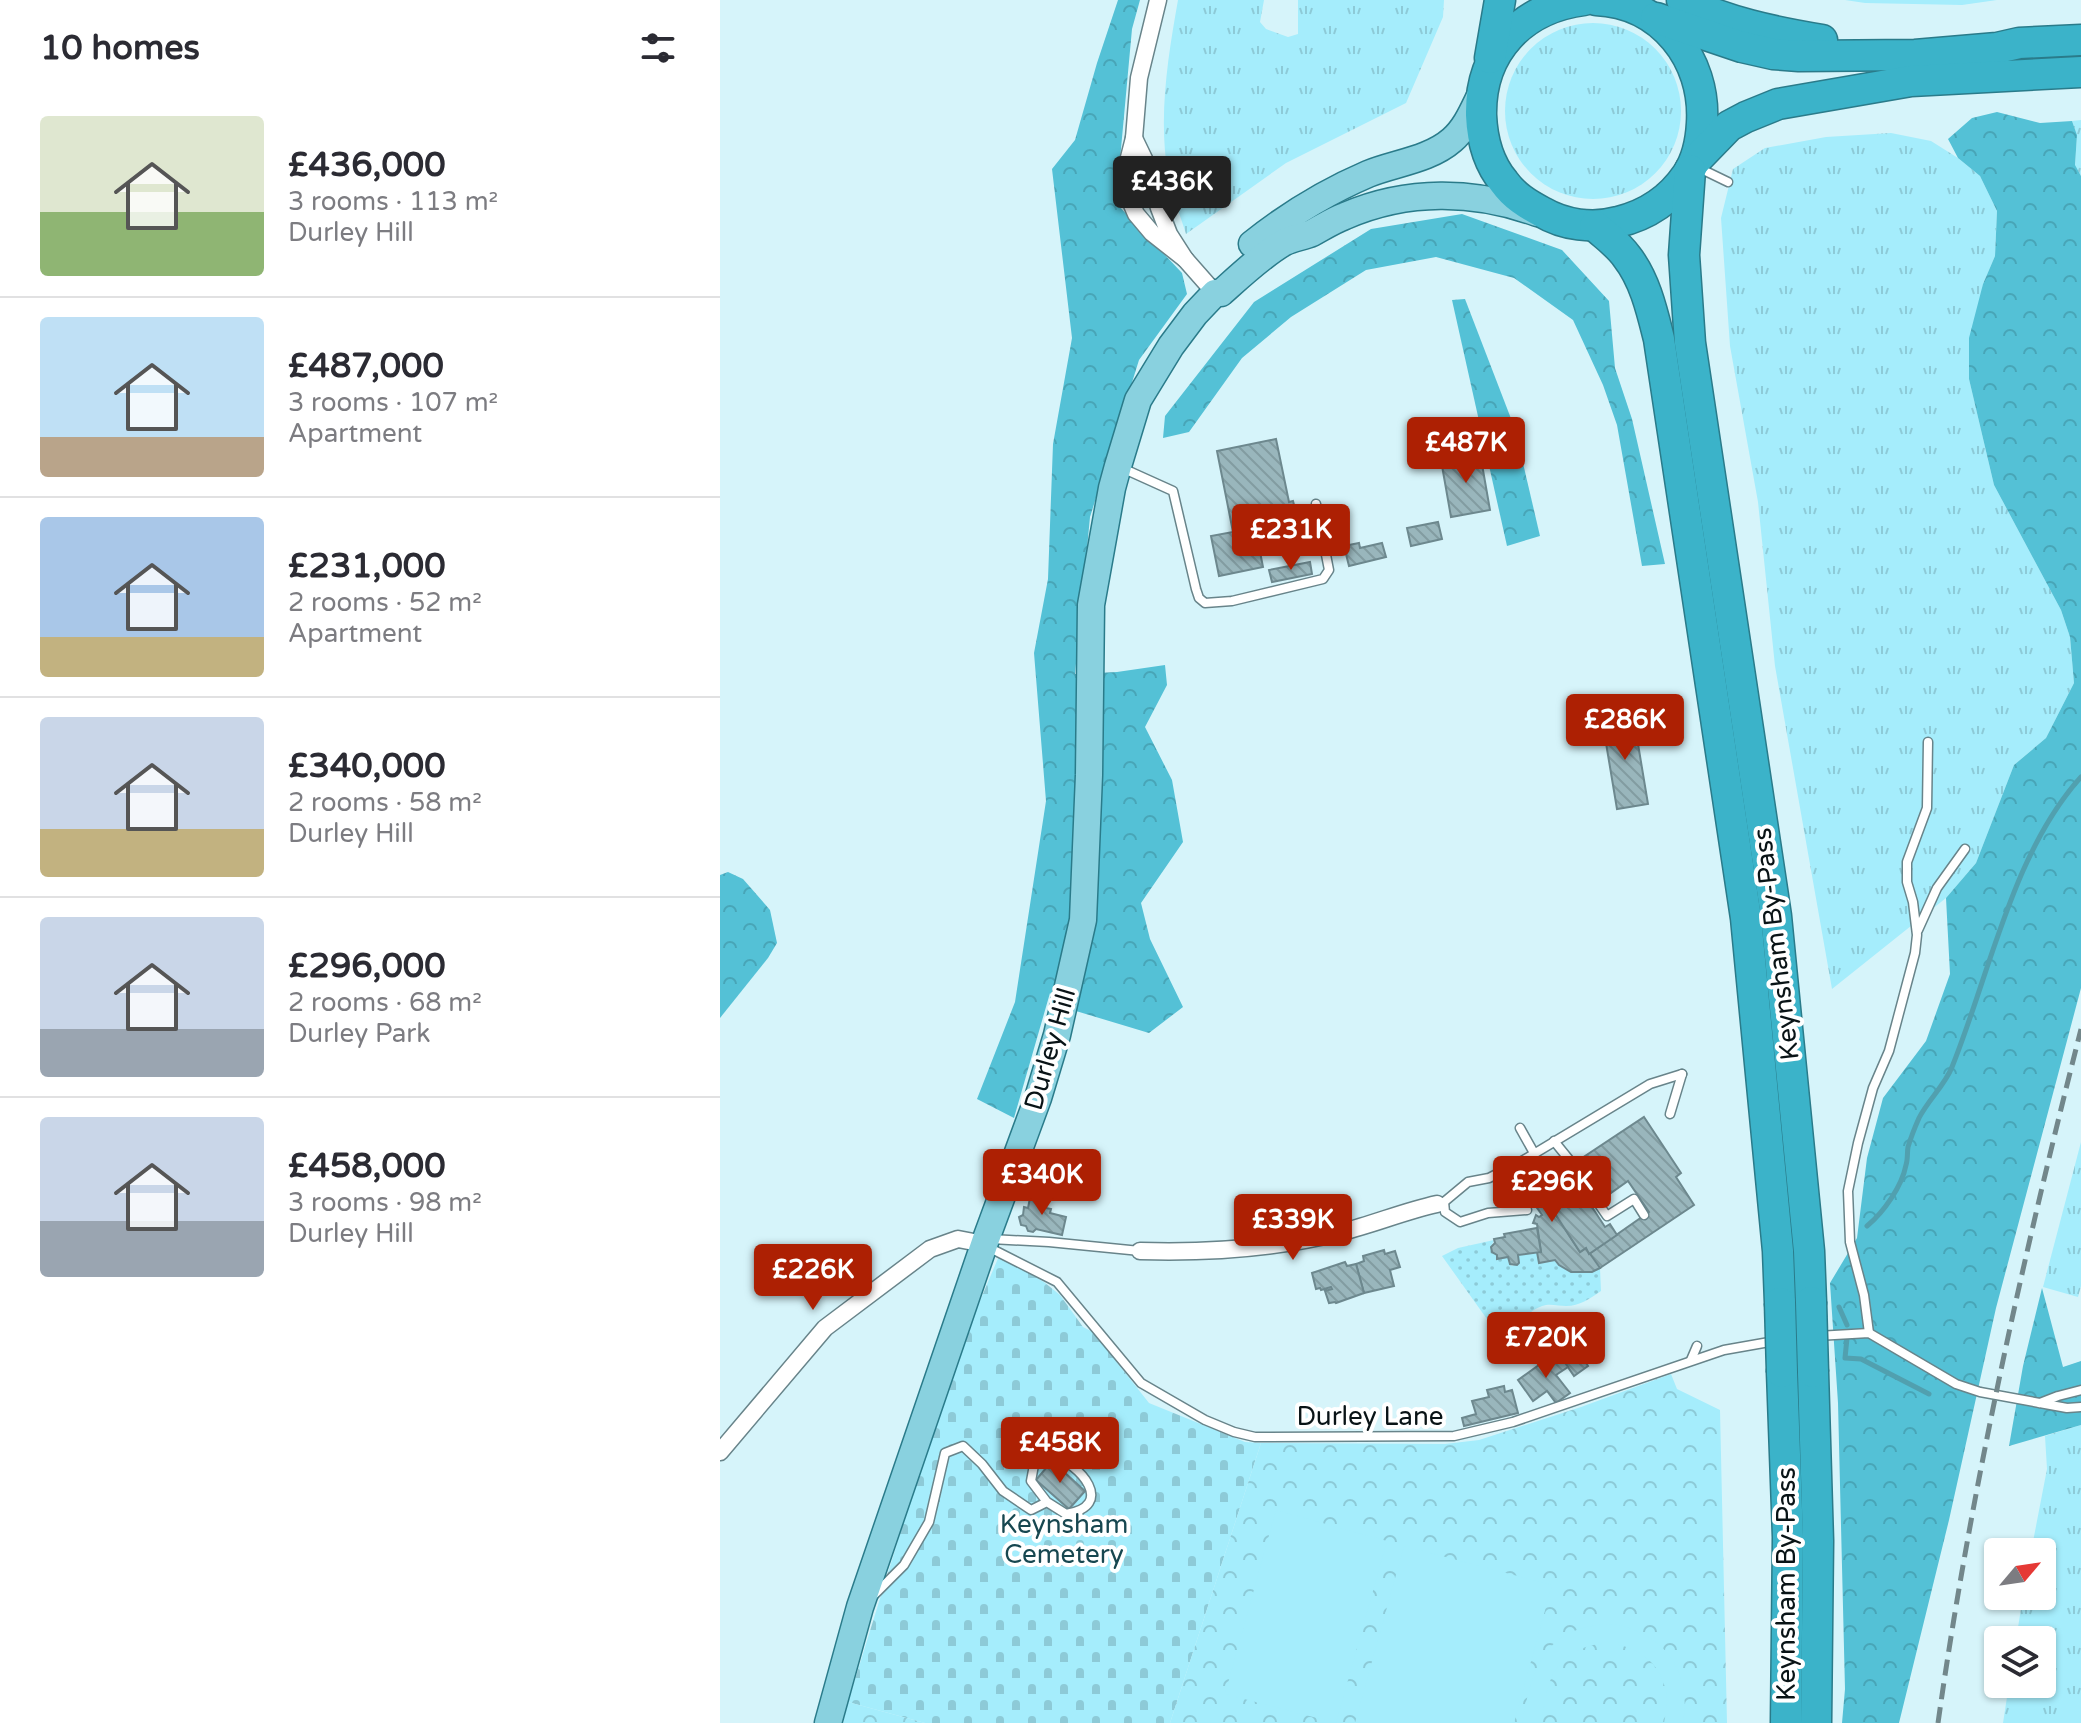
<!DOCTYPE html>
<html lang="en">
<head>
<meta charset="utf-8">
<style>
  :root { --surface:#fff; --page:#f2f2f3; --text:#2b2b33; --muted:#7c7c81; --line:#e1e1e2; --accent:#ad2003 }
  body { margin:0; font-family:"Varela Round",sans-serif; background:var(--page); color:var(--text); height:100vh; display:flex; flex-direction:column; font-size:30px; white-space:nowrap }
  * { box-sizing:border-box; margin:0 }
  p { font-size:26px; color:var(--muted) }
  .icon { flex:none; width:44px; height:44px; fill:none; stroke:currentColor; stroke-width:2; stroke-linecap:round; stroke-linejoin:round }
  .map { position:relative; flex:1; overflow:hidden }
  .sheet { display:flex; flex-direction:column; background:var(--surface); width:720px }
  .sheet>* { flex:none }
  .needle { width:52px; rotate:61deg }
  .controls { position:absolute; left:1264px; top:1538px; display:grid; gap:16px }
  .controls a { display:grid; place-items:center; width:72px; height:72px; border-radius:8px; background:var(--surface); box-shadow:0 2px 6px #0004; font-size:40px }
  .price { position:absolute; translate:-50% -68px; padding:0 18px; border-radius:8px; background:var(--accent); color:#fff; font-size:26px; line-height:52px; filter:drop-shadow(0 2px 4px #0008) }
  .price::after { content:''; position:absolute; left:50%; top:48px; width:24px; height:18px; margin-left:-12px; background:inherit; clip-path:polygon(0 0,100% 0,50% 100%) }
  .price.active { background:#222; color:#fff }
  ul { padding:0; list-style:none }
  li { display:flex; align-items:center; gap:24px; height:200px; padding:0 40px }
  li+li { border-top:2px solid var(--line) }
  li span { display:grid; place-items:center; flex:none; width:224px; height:160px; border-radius:8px; color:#555 }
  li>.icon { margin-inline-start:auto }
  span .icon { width:96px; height:96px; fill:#fffc; stroke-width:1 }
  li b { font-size:34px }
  h2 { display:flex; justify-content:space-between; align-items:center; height:96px; padding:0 40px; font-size:34px }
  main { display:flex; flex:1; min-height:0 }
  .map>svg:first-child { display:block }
  .grass { fill:url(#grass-tufts) }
  .forest { fill:url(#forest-crowns) }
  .cemetery { fill:url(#cemetery-stones) }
  .park { fill:url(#park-crowns) }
  .garden { fill:url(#garden-dots) }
  .pitch { fill:#a5edfc }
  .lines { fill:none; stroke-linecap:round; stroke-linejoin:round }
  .stream { stroke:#51a0af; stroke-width:5 }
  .building { fill:url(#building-back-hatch); stroke:#6d888e; stroke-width:2 }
  .lane-casing { stroke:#68848a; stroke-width:11 }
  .street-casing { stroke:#68848a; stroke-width:19 }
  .primary-casing { stroke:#2a7b8a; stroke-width:29 }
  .highway-casing { stroke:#2a7b8a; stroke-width:33 }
  .lane { stroke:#fff; stroke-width:8 }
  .street { stroke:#fff; stroke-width:16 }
  .primary { stroke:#89d1df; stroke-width:26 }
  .highway { stroke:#3bb3c9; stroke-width:30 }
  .rail { stroke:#72878b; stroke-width:5; stroke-dasharray:16 8; stroke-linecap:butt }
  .highway-bridge-casing { stroke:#2a7b8a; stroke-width:33; stroke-linecap:butt }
  .highway-bridge { stroke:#3bb3c9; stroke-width:30 }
  .labels { text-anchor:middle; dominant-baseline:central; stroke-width:8; stroke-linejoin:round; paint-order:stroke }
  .street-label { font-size:26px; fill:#091316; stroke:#fff }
  .park-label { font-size:26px; fill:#174750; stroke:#fff }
</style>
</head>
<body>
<main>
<section class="sheet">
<h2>10 homes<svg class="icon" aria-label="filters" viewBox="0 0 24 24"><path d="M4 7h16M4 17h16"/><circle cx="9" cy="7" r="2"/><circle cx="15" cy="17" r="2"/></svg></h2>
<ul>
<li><span style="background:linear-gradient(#dfe7d0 60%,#8fb573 0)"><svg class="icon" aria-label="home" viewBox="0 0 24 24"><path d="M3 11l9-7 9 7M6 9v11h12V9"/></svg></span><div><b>£436,000</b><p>3 rooms · 113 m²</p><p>Durley Hill</p></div></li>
<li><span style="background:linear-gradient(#bfe0f5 75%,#b9a48a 0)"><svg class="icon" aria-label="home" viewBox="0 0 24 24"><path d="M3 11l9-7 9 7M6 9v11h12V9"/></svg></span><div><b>£487,000</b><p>3 rooms · 107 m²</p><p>Apartment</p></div></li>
<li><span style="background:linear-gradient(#a9c7e8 75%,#c2b280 0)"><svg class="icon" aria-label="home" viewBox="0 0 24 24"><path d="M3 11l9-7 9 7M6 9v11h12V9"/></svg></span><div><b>£231,000</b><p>2 rooms · 52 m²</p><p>Apartment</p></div></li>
<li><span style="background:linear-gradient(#c9d6e8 70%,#c2b280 0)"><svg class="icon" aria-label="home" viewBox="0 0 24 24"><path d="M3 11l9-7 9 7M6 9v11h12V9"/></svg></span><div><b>£340,000</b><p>2 rooms · 58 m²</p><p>Durley Hill</p></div></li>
<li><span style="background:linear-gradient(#c9d6e8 70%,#9aa5b1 0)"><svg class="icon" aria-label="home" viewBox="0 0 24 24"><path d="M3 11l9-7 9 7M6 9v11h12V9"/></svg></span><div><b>£296,000</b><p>2 rooms · 68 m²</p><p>Durley Park</p></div></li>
<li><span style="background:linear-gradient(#c9d6e8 65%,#9aa5b1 0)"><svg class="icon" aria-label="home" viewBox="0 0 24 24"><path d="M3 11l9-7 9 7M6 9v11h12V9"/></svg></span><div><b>£458,000</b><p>3 rooms · 98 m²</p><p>Durley Hill</p></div></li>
</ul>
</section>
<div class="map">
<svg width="1361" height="1723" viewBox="0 0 1361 1723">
  <defs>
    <pattern id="grass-tufts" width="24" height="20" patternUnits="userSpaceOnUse" patternTransform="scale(2)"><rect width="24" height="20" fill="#a5edfc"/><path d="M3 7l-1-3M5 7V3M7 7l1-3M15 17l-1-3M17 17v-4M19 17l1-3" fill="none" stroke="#8dcad7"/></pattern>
    <pattern id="forest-crowns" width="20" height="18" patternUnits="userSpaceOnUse" patternTransform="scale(2)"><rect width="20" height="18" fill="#54c1d6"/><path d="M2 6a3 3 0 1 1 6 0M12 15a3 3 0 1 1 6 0" fill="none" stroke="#48a5b7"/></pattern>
    <pattern id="cemetery-stones" width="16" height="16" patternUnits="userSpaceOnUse" patternTransform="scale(2)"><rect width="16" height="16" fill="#a5edfc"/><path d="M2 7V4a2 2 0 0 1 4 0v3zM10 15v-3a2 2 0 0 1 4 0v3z" fill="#8dcad7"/></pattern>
    <pattern id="park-crowns" width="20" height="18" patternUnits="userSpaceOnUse" patternTransform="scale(2)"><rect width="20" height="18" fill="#a5edfc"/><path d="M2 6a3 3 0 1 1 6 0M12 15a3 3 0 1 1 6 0" fill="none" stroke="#8dcad7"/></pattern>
    <pattern id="garden-dots" width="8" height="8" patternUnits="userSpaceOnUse" patternTransform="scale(2)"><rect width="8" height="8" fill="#a5edfc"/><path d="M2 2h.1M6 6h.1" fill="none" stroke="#8dcad7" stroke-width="1.8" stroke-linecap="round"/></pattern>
    <pattern id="building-back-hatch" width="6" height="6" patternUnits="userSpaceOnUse" patternTransform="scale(2)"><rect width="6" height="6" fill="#99b6bc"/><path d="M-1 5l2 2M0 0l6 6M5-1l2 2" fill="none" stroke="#829ca1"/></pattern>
  </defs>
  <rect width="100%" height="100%" fill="#d6f4fa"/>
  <!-- grass -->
  <g class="grass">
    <path d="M458,0H544L540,22L546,29L568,37L578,34V0H724L723,17L686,103L566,163L466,234C460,214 451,194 448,174C438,118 448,56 458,0Z"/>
    <path d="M1125,0H1277L1242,5L1145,3Z"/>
    <circle cx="873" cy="111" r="88"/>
    <path d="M1361,120V176L1355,166L1357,135L1352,121Z"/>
    <path d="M1171,133L1211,141L1238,158L1260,176L1277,211L1275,256L1263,284L1249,379L1274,485L1341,610L1350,637L1354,683L1326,738L1294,765L1256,863L1226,898L1112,989L1055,666L1038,502L1010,346L1001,218L1013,169L1045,148L1106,137Z"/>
    <path d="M1361,1142V1286L1358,1297L1323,1287Z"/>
    <path d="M1361,1425V1723H1283L1289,1684H1322V1640H1296L1303,1596H1322V1552H1311L1327,1469L1325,1436Z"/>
  </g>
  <!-- forest -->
  <g class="forest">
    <path d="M398,0H420L412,29L396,203L462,273L467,294L419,360L370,517L355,674L397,672L445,665L447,685L425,727L452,780L463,842L421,903L430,939L463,1007L429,1033L346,1008L330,993L294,1118L257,1099L295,1002L326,801L314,653L328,579L333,444L352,338L332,169L355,140L377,63Z"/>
    <path d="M1277,112L1320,123L1352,121L1357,135L1355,165L1361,176V988L1276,1308L1229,1520L1179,1723H1122L1125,1689L1118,1403L1110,1283L1137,1238L1147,1158L1163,1098L1206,1041L1230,974L1226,898L1256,863L1294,765L1326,738L1354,683L1350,637L1341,610L1274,485L1249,379V338L1263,284L1275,256L1277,211L1260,176L1238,158L1228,139L1252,118Z"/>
    <path d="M742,214L842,250L889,301L895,368L912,419L945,564L922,566L897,425L883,385L853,320L794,278L716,257L646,270L571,317L522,358L469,432L443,438L445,416L534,302L651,229Z"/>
    <path d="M745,299L795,429L820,536L787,546L732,300Z"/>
    <path d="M8,872L23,879L50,910L57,943L48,958L0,1018V875Z"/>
    <path d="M1322,1288L1343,1367L1361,1361V1425L1289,1446L1303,1366Z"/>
  </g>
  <!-- cemetery -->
  <path class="cemetery" d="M279,1256L324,1282L340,1295L363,1327L373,1332L429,1403L525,1442L541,1443L450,1723H205L128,1702L219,1408L257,1308Z"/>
  <!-- park -->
  <g class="park">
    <path d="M951,1374L957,1389L1000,1410L1007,1723H450L541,1443L725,1444L759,1440L861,1407Z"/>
    <path d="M128,1702L205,1723H123Z"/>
  </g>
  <!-- garden -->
  <path class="garden" d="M774,1240L771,1247L772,1252L777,1255L778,1259L788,1257L790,1264L792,1266L799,1263L798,1255L817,1252L819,1263L835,1260C847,1274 864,1276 880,1268L881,1291C869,1299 860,1306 846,1306C840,1306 832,1304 826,1305C801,1311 801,1332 784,1343L722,1256L738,1248Z"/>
  <!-- pitch -->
  <g class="pitch">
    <path d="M556,1510L667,1541L616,1723L505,1694Z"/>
    <path d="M684,1546L832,1585L794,1723H635Z"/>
    <path d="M894,1624C945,1634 972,1671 963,1723H944C946,1713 948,1703 946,1692C937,1639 866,1627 836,1669C826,1684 825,1705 821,1723H802C813,1666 825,1625 894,1624Z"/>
  </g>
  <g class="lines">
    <!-- stream -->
    <g class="stream">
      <path d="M1147,1226C1164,1212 1182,1186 1186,1165C1188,1159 1187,1153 1188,1147C1191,1137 1195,1127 1199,1118C1208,1100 1225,1085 1232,1067C1270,973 1293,852 1361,777"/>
      <path d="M1119,1307L1127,1325"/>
      <path d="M1127,1338L1125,1358L1141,1359L1209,1394"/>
    </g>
  </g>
  <!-- building -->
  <g class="building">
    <path d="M556,439L569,502L573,501L577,516H580L586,543L540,552L543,567L499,576L491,536L513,532L497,451Z"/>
    <path d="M760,453L770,510L731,517L721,460Z"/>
    <path d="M718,522L722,539L691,546L687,528Z"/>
    <path d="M639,543L640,548L662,543L666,557L629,566L624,546Z"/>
    <path d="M590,562L592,574L552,582L549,570Z"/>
    <path d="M913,714L928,804L897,809L882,719Z"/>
    <path d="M924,1117L961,1173L956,1177L974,1205L880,1268L869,1254L929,1212L908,1181L881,1200L856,1162Z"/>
    <path d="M826,1161L835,1178L819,1189L860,1252L866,1248L880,1268L872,1272H851L839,1265L835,1260L819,1263L817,1252H821L817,1224L813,1223L816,1215L819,1217L822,1215L810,1198L803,1203L789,1183Z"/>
    <path d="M845,1171L849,1177L855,1174L858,1179L853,1182L868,1205L870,1204L885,1227L890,1224L897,1235L869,1254L866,1248L860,1252L819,1189Z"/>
    <path d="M311,1193L328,1197L326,1208L331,1209L330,1213L346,1217L342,1235L316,1229L313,1232L308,1231L306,1226L301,1225L299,1217L303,1215L304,1207L308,1208Z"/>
    <path d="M817,1228L821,1252L798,1255L799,1263L797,1265L790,1264L788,1257L777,1259V1255L772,1252L771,1247L775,1243L774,1239L785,1237L784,1234Z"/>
    <path d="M664,1250L665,1254L675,1251L680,1267L670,1270L674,1286L644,1293L636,1264L644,1261L643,1256Z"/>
    <path d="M625,1262L627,1266L636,1264L644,1293L616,1303L615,1302L609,1303L605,1291L612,1289L611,1287L601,1290L600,1288L596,1289L592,1273Z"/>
    <path d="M851,1340L864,1357L863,1358L868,1366L854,1376L837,1351Z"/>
    <path d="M837,1352L848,1367L836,1375L850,1393L836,1403L827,1391L813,1401L798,1380Z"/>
    <path d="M784,1386L785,1392L792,1390L798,1413L744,1426L742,1418L756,1414L752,1401L769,1397L767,1390Z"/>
    <path d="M332,1461L365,1491L349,1509L316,1480Z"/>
  </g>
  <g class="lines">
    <defs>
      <g id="lane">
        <path d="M977,167L1008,182"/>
        <path d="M402,468L453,491L476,589L479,598L485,603L512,601L603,579L609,570L596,504"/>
        <path d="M1198,930L1217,888L1245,849"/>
        <path d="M950,1114L962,1074"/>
        <path d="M800,1128L814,1153"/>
        <path d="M834,1141L851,1162L874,1196"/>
        <path d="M876,1200L887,1216L914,1199L924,1215"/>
        <path d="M724,1202L725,1212L740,1222L768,1213L807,1210"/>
        <path d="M717,1204L724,1202L748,1182L769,1178L802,1161L930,1084L962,1074"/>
        <path d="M271,1239L329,1242L420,1251"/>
        <path d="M268,1247L337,1282L421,1383L485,1420L514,1432L535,1437L734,1436L793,1422L1004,1350L1055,1341"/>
        <path d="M1149,1333L1144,1295L1130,1242L1128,1191L1138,1143L1153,1088L1169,1051L1195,953L1197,935L1193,902L1187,882V862L1207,808L1208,742"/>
        <path d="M1097,1336L1149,1333L1236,1384L1260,1392L1347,1408L1361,1407"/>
        <path d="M971,1360L977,1346"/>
        <path d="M1320,1403L1338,1396L1361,1390"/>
        <path d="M153,1596L184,1565L209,1522L225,1453L243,1446L262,1464L283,1491L311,1510L327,1502L311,1481L314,1465L331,1455C361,1464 396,1506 346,1514L327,1502"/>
      </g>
      <g id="street">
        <path d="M438,0L419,78L414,138L406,169V191L416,214L432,233L465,259"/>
        <path d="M414,138L426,163L439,208L449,234L465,259L495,293"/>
        <path d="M420,1251C487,1253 558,1248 622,1232C654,1224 685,1211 717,1204"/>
        <path d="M0,1452L105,1328L210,1249L238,1239L264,1244"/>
      </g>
      <g id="primary">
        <path d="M532,244C567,216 606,192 648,174C675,163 709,160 732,140C746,128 753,110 761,94"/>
        <path d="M108,1723L140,1607L266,1239L318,1098L337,1035L363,920L369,775L371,605L392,488L398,466L418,400L451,346L475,314L495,293H501C520,276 541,256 563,243C572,238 583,237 592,233C603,227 614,220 625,216C687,189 754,190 817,213"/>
      </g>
      <g id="highway">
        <path d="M864,0C802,8 760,51 761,115C762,139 768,163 784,182C794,196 807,204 822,212C844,225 873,229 898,222C927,215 950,200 967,175C977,160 981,142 982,123C986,59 942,3 876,0"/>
        <path d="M962,0C1005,22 1054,32 1102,40"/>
        <path d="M936,18L1022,47L1053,54L1079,56L1195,55L1277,48L1299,43L1361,40"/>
        <path d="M770,58L780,0"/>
        <path d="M975,161L1009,126L1026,117L1058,104L1191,81L1361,72"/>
        <path d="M970,170L964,255L970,343L1056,916L1089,1251L1091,1302"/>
        <path d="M875,226C886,236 899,245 907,257C925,280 932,311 939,339L1026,918L1058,1251L1060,1303"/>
        <path d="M1062,1372L1068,1537L1066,1723"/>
        <path d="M1093,1372L1098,1541L1096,1723"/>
      </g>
    </defs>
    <!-- lane casing -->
    <use href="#lane" class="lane-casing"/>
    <!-- street casing -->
    <use href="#street" class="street-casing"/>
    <!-- primary casing -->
    <use href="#primary" class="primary-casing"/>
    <!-- highway casing -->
    <use href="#highway" class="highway-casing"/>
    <!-- lane -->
    <use href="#lane" class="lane"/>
    <!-- street -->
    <use href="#street" class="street"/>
    <!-- primary -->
    <use href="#primary" class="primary"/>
    <!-- highway -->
    <use href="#highway" class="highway"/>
    <!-- rail -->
    <path class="rail" d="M1218,1723C1251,1489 1303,1258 1361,1029"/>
    <defs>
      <g id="highway-bridge">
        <path d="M1091,1302L1093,1372"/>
        <path d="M1060,1303L1062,1372"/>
      </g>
    </defs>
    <!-- highway-bridge casing -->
    <use href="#highway-bridge" class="highway-bridge-casing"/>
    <!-- highway-bridge -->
    <use href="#highway-bridge" class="highway-bridge"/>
  </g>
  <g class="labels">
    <!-- street labels -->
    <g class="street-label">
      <text transform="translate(1056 944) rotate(-97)">Keynsham By-Pass</text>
      <text transform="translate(330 1049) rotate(-74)">Durley Hill</text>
      <text x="650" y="1416">Durley Lane</text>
      <text transform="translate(1066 1584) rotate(-90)">Keynsham By-Pass</text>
    </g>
    <!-- park labels -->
    <g class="park-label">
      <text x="344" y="1524">Keynsham<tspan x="344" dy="30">Cemetery</tspan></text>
    </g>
  </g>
</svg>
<div class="controls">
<a><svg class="needle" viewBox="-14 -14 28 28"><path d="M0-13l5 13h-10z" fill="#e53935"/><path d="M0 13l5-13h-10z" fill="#7c7c81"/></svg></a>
<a><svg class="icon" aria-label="layers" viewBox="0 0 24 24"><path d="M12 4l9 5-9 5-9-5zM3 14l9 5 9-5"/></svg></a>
</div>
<b class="price active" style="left:452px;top:224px">£436K</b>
<b class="price" style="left:746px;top:485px">£487K</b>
<b class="price" style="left:571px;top:572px">£231K</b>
<b class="price" style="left:905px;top:762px">£286K</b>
<b class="price" style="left:322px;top:1217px">£340K</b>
<b class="price" style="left:832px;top:1224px">£296K</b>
<b class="price" style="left:573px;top:1262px">£339K</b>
<b class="price" style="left:93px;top:1312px">£226K</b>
<b class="price" style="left:826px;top:1380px">£720K</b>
<b class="price" style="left:340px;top:1485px">£458K</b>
</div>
</main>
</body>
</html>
